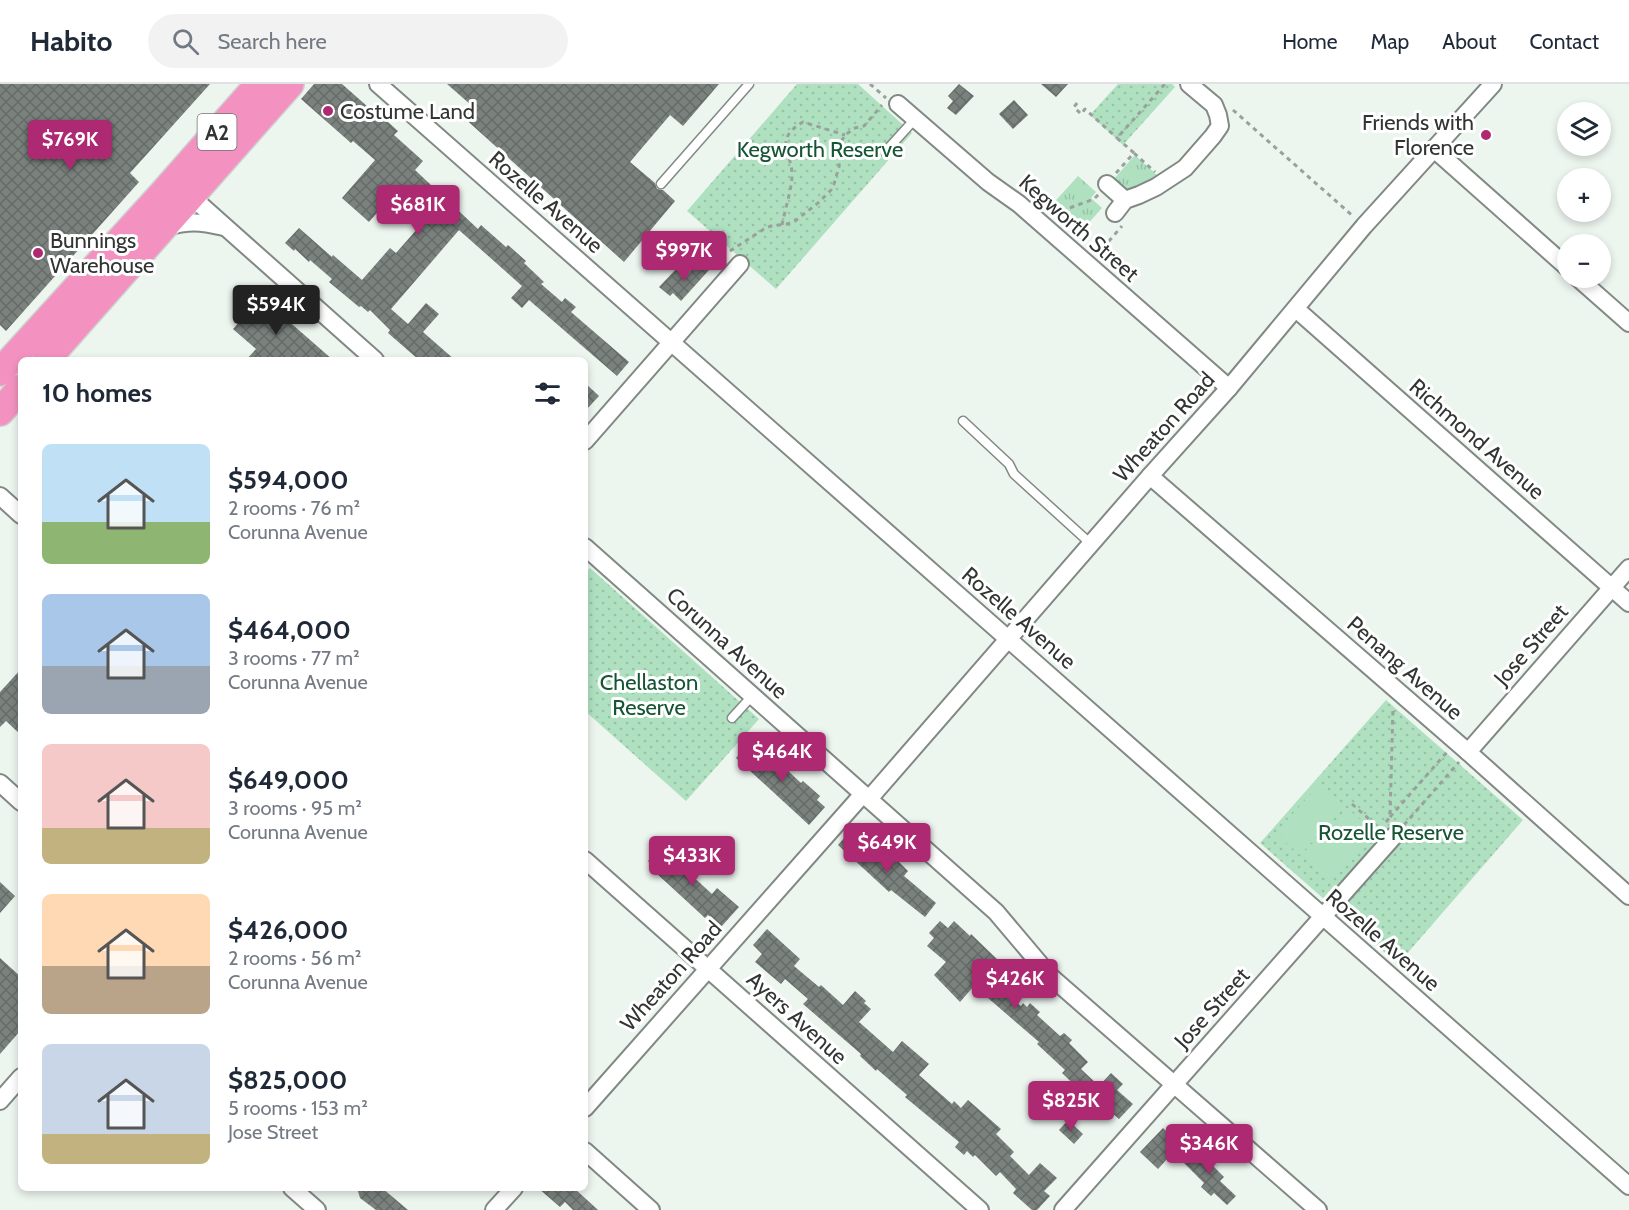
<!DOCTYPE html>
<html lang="en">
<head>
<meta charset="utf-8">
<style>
  :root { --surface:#fff; --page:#f2f2f3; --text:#1f2937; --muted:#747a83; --line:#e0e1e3; --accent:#ad2972 }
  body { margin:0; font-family:Cabin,sans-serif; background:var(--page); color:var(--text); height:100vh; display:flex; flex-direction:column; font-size:22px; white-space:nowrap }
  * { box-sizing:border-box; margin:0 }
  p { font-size:20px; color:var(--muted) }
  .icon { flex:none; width:33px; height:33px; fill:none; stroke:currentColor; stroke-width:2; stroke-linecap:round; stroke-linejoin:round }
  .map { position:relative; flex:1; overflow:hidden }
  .panel { position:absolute; left:18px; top:273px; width:570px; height:834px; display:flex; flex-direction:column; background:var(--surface); border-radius:9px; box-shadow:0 3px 9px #0003 }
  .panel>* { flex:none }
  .controls { position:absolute; left:1557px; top:18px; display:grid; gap:12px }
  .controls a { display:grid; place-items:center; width:54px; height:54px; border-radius:50%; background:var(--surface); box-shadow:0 3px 9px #0003; font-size:30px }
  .price { position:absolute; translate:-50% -51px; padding:0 14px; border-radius:6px; background:var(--accent); color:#fff; font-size:20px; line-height:39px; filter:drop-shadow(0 2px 3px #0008) }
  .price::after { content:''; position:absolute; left:50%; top:36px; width:18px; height:14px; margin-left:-9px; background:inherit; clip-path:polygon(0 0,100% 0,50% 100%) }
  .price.on { background:#222; color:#fff }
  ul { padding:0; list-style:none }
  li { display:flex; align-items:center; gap:18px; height:150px; padding:0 24px }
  li span { display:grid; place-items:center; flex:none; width:168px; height:120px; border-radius:9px; color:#555 }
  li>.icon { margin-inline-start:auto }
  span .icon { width:72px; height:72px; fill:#fffc; stroke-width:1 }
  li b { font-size:26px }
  h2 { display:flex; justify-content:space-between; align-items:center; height:72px; padding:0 24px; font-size:26px }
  header { display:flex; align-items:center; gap:36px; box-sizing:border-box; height:84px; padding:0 30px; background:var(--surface); border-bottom:2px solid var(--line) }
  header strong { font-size:28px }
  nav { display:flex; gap:33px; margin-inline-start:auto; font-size:21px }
  .search { width:420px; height:54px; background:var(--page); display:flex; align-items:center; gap:15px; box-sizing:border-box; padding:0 21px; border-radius:33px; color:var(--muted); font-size:22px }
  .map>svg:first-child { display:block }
  .grass { fill:url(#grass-tufts) }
  .park { fill:url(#park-dots) }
  .garden { fill:#afe1c1 }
  .building { fill:url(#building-cross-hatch) }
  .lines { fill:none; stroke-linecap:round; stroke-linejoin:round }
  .service-casing { stroke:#828984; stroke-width:11 }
  .minor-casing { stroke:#828984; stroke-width:20 }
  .trunk-casing { stroke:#cecfce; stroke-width:30 }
  .path { stroke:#9aa09b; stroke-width:3; stroke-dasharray:4.5 4.5; stroke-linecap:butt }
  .service { stroke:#fff; stroke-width:8 }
  .minor { stroke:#fff; stroke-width:16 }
  .trunk { stroke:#f392c0; stroke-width:27 }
  .poi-dot { fill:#ad2972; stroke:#fff; stroke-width:2 }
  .labels { text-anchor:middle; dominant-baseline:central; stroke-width:6; stroke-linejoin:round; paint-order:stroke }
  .shield { fill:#fff; stroke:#707270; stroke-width:1.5 }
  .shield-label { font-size:21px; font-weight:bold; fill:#323533 }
  .poi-label { font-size:22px; fill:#323533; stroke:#fff; text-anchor:start }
  .park-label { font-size:22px; fill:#155534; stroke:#fff }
  .street-label { font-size:22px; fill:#323533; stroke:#fff }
</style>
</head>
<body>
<header>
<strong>Habito</strong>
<div class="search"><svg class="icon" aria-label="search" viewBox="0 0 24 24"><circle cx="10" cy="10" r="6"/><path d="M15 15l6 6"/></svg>Search here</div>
<nav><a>Home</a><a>Map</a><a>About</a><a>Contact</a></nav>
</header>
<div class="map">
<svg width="1629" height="1126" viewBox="0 0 1629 1126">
  <defs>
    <pattern id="grass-tufts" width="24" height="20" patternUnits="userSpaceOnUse" patternTransform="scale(1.5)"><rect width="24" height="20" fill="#afe1c1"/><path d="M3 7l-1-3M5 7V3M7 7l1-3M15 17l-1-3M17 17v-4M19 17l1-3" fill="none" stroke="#97c2a6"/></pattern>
    <pattern id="park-dots" width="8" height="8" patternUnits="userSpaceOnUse" patternTransform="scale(1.5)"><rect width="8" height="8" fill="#afe1c1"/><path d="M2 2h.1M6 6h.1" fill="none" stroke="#97c2a6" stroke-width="1.8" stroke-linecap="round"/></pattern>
    <pattern id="building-cross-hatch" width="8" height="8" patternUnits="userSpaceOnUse" patternTransform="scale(1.5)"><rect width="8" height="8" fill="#7b827e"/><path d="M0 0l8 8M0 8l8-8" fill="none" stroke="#656b68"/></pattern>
  </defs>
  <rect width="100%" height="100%" fill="#edf5ef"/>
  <!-- grass -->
  <g class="grass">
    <path d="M1135,71L1158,92L1127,108L1113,96Z"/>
    <path d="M1078,92L1096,108L1091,114L1102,124L1077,152L1048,125Z"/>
  </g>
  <!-- park -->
  <g class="park">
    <path d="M797,0H858L912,49L776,205L687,127Z"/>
    <path d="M1118,0H1172L1175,3L1123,61L1090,31Z"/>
    <path d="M590,484L759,635L686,717L585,627V489Z"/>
    <path d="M1386,616L1523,736L1398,880L1260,759Z"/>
  </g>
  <!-- garden -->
  <g class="garden">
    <path d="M1320,700L1345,722L1300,771L1275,749Z"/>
    <path d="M1347,724L1372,746L1328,796L1303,773Z"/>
  </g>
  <!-- building -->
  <g class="building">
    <path d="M0,0H210L130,89L139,98L6,247L0,241Z"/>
    <path d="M314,0H342L376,30L378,29L398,47L394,51L423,77L415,86L478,145L481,141L506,163L508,161L526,177L524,179L544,198L541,200L562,218L565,214L576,223L571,228L629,278L617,292L529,216L522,224L511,214L522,202L459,146L391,225L408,240L426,219L439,230L423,248L455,276H419L388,249L390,246L370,226L368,228L361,222L359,223L329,198L332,195L310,176L309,178L295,165L294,167L285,159L299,144L332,173L333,171L362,196L390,164L396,169L433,127L402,101L369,138L342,114L375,76L353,57L351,59L301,15Z"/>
    <path d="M447,0H719L683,42L670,31L630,78L655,99L657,105L663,106L675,117L624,178L462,32L471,21Z"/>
    <path d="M959,0L974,12L956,31L947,24L953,17L948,12Z"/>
    <path d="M1041,0H1068L1056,13Z"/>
    <path d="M1014,16L1028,31L1013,45L999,30Z"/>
    <path d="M699,177L709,186L681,217L673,209L670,212L659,203L676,185L685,194Z"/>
    <path d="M261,213L333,276H246L256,265L233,245Z"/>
    <path d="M585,299L599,312L585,327Z"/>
    <path d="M21,585V651L6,637L0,643V608Z"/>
    <path d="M758,659L801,699L803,697L820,712L817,716L825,723L809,741L736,674L746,663L751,667Z"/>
    <path d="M850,747L882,776L885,773L892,779L896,775L908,787L904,792L936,819L925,833L891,806L889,808L838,761Z"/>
    <path d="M664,759L680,774L677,778L712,810L717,804L739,823L721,843L708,831L705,834L654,787L656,785L648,777Z"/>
    <path d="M0,798L15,812L0,829Z"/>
    <path d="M940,837L948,844L954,837L970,852L971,850L998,876L985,890L1021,922L1023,919L1027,923L1030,919L1040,928L1037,931L1060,952L1064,949L1072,956L1069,959L1088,978L1081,985L1099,1002L1111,989L1123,1000L1117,1006L1133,1020L1119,1035L1091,1010L1087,1013L1062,989L1065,986L1037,960L1039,958L974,902L960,918L934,891L946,878L927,862L934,854L929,849Z"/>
    <path d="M767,845L800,875L794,882L819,903L821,901L843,921L855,907L866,917L864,919L871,925L859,938L893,968L902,957L929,980L919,991L952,1020L954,1017L961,1024L968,1016L1001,1045L996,1050L1014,1068L1010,1072L1029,1091L1040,1079L1057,1094L1044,1107L1050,1112L1037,1126H1032L1013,1109L1016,1105L1000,1088L996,1092L975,1071L973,1073L967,1067L964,1071L955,1063L959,1058L905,1013L907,1011L877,985L876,987L860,972L861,970L803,920L808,915L785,895L781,900L755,878L762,870L753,861Z"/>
    <path d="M0,874L21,893V946L0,970Z"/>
    <path d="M1068,1036L1083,1050L1074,1060L1059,1046Z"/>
    <path d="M1163,1044L1180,1061L1158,1085L1140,1068Z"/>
    <path d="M1199,1062L1210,1073L1207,1076L1224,1093L1220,1097L1236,1112L1227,1121L1214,1109L1211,1112L1201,1103L1204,1099L1183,1078Z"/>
    <path d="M357,1104H382L408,1126H376L360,1114Z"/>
    <path d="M538,1104H574L598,1126H573L565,1118L560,1123Z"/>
  </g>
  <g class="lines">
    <defs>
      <g id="service">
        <path d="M885,68L915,35"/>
        <path d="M661,100L749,0"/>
        <path d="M963,337L1009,380L1014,390L1091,460"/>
        <path d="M732,634L752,612"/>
      </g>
      <g id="minor">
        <path d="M378,0L1629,1102"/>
        <path d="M898,20L988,98L1019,120L1229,304"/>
        <path d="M1434,65L1568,184"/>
        <path d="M1107,100L1125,116"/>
        <path d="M185,107L375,276"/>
        <path d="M1115,129L1125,116L1139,111L1156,103L1185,84L1213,52L1220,42L1218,31L1214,21L1189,0"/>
        <path d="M164,143C190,137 198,137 224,143"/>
        <path d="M1578,194L1629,239"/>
        <path d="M1296,225L1629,519"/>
        <path d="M585,357L740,180"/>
        <path d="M1150,392L1468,668L1629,812"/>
        <path d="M0,412L21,431"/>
        <path d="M585,463L996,828L1050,892L1318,1126"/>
        <path d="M1468,668L1629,484"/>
        <path d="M0,699L21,718"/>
        <path d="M869,715L1150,392L1229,304L1364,142L1493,0"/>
        <path d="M585,776L980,1126"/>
        <path d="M0,1017L21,993"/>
        <path d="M585,1024L863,710"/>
        <path d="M585,1067L651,1126"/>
        <path d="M292,1104L317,1126"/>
        <path d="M494,1126L514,1104"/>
        <path d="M1063,1126L1395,751"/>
      </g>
      <g id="trunk">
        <path d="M46,276L290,0"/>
        <path d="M0,288L162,110L259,0"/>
        <path d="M0,328L21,304"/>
      </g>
    </defs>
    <!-- service casing -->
    <use href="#service" class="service-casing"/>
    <!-- minor casing -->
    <use href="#minor" class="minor-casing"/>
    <!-- trunk casing -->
    <use href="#trunk" class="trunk-casing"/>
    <!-- path -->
    <g class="path">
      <path d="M870,0L886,14"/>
      <path d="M1077,19L1074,23L1081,30L1085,25L1117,54"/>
      <path d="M1233,26L1354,133"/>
      <path d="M1134,69L1155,88"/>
      <path d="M1116,89L1134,69L1117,54L1165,0"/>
      <path d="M1053,130L1094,115L1099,110"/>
      <path d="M782,141C785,125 791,108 792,93C793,69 772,56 803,38L845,51"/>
      <path d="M730,167L764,145L771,142L787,140L795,137L818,119L831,106L834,100L839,83L841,58L845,51L855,44L864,42L882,21"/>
      <path d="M1097,171L1122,142"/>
      <path d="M1352,720L1380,745"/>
      <path d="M1390,733L1447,668"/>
      <path d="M1386,738L1390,733L1393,623"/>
      <path d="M1404,741L1459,678"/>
    </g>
    <!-- service -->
    <use href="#service" class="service"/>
    <!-- minor -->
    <use href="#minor" class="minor"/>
    <!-- trunk -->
    <use href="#trunk" class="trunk"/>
  </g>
  <!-- markers -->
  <g class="poi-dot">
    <circle cx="328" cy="27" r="6"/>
    <circle cx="1486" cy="51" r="6"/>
    <circle cx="38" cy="169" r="6"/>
  </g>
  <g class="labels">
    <!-- shield labels -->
    <rect class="shield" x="197.5" y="30" width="39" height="36" rx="4.5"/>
    <g class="shield-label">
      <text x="217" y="48">A2</text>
    </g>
    <!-- poi labels -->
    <g class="poi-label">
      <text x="340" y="27">Costume Land</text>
      <text x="1474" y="38" text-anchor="end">Friends with<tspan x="1474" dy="25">Florence</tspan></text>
      <text x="50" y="156">Bunnings<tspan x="50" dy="25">Warehouse</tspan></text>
    </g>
    <!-- park labels -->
    <g class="park-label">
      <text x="820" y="65">Kegworth Reserve</text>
      <text x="649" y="598">Chellaston<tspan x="649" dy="25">Reserve</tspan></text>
      <text x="1391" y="748">Rozelle Reserve</text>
    </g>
    <!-- street labels -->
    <g class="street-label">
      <text transform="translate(546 118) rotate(41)">Rozelle Avenue</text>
      <text transform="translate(1079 144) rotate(41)">Kegworth Street</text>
      <text transform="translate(1164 343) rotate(-48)">Wheaton Road</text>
      <text transform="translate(1477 355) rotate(41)">Richmond Avenue</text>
      <text transform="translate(1019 534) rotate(41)">Rozelle Avenue</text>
      <text transform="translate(727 559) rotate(42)">Corunna Avenue</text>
      <text transform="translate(1531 561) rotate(-49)">Jose Street</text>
      <text transform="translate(1405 584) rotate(41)">Penang Avenue</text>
      <text transform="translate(1383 856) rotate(41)">Rozelle Avenue</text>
      <text transform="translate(671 892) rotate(-48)">Wheaton Road</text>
      <text transform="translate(1212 924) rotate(-48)">Jose Street</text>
      <text transform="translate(797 934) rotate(42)">Ayers Avenue</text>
    </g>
  </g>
</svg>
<div class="controls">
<a><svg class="icon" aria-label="layers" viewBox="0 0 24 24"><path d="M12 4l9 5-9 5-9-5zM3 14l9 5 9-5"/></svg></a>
<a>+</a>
<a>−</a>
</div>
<b class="price" style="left:70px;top:87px">$769K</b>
<b class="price" style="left:418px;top:152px">$681K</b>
<b class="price" style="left:684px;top:198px">$997K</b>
<b class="price on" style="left:276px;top:252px">$594K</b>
<b class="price" style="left:782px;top:699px">$464K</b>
<b class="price" style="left:887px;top:790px">$649K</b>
<b class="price" style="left:692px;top:803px">$433K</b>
<b class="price" style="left:1015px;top:926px">$426K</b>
<b class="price" style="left:1071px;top:1048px">$825K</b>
<b class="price" style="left:1209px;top:1091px">$346K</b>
<section class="panel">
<h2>10 homes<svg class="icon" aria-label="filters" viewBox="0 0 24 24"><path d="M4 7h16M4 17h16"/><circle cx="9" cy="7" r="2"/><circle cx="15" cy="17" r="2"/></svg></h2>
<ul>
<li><span style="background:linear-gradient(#bfe0f5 65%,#8fb573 0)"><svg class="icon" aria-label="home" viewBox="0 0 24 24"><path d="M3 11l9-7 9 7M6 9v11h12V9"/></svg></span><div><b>$594,000</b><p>2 rooms · 76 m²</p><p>Corunna Avenue</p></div></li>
<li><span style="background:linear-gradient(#a9c7e8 60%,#9aa5b1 0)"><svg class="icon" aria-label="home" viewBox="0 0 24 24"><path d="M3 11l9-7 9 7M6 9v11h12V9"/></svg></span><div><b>$464,000</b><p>3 rooms · 77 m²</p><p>Corunna Avenue</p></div></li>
<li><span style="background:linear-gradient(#f6c9c9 70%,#c2b280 0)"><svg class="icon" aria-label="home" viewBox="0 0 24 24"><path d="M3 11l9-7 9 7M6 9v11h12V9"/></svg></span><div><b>$649,000</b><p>3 rooms · 95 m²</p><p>Corunna Avenue</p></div></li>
<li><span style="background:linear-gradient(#ffd9b3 60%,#b9a48a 0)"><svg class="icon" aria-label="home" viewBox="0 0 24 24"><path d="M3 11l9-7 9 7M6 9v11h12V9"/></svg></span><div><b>$426,000</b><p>2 rooms · 56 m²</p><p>Corunna Avenue</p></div></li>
<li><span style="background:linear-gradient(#c9d6e8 75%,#c2b280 0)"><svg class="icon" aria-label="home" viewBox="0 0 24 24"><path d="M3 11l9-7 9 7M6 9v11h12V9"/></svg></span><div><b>$825,000</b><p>5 rooms · 153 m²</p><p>Jose Street</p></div></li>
</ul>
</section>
</div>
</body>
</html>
